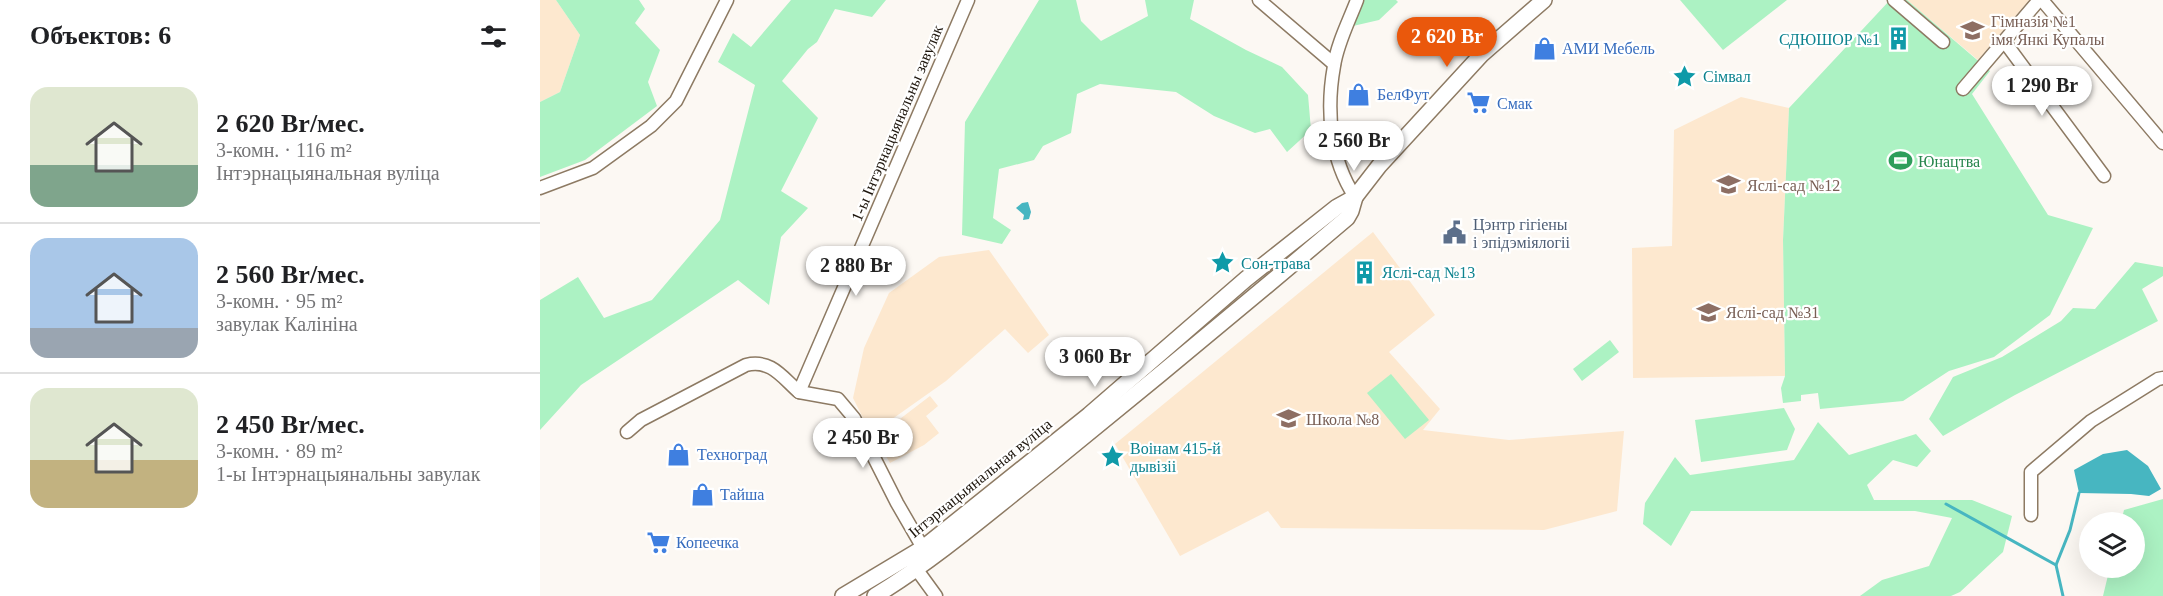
<!DOCTYPE html>
<html lang="ru">
<head>
<meta charset="utf-8">
<style>
  :root { --surface:#fff; --page:#f2f2f2; --text:#202124; --muted:#757577; --line:#e0e0e0; --accent:#ea580c }
  body { margin:0; font-family:Georgia,serif; background:var(--page); color:var(--text); height:100vh; display:flex; flex-direction:column; font-size:22px; white-space:nowrap }
  * { box-sizing:border-box; margin:0 }
  p { font-size:20px; color:var(--muted) }
  .icon { flex:none; width:33px; height:33px; fill:none; stroke:currentColor; stroke-width:2; stroke-linecap:round; stroke-linejoin:round }
  .map { position:relative; flex:1; overflow:hidden }
  .panel { display:flex; flex-direction:column; background:var(--surface); width:540px }
  .panel>* { flex:none }
  .controls { position:absolute; left:1539px; top:512px; display:grid; gap:12px }
  .controls a { display:grid; place-items:center; width:66px; height:66px; border-radius:50%; background:var(--surface); box-shadow:0 6px 24px #0002; font-size:30px }
  .price { position:absolute; translate:-50% -51px; padding:0 14px; border-radius:21px; background:#fff; color:#222; font-size:20px; line-height:39px; filter:drop-shadow(0 2px 3px #0008) }
  .price::after { content:''; position:absolute; left:50%; top:36px; width:18px; height:14px; margin-left:-9px; background:inherit; clip-path:polygon(0 0,100% 0,50% 100%) }
  .price.current { background:var(--accent); color:#fff }
  ul { padding:0; list-style:none }
  li { display:flex; align-items:center; gap:18px; height:150px; padding:0 30px }
  li+li { border-top:2px solid var(--line) }
  li span { display:grid; place-items:center; flex:none; width:168px; height:120px; border-radius:18px; color:#555 }
  li>.icon { margin-inline-start:auto }
  span .icon { width:72px; height:72px; fill:#fffc; stroke-width:1 }
  li b { font-size:26px }
  h2 { display:flex; justify-content:space-between; align-items:center; height:72px; padding:0 30px; font-size:26px }
  main { display:flex; flex:1; min-height:0 }
  .map>svg:first-child { display:block }
  .built { fill:#fde8cf }
  .green { fill:#acf2c3 }
  .water { fill:#47b6c1 }
  .lines { fill:none; stroke-linecap:round; stroke-linejoin:round }
  .stream { stroke:#47b6c1; stroke-width:3 }
  .minor-casing { stroke:#8d7a63; stroke-width:15 }
  .major-casing { stroke:#8d7a63; stroke-width:18 }
  .minor { stroke:#fff; stroke-width:12 }
  .major { stroke:#fff; stroke-width:15 }
  .labels { text-anchor:middle; dominant-baseline:central; stroke-width:4.5; stroke-linejoin:round; paint-order:stroke }
  .education-label { font-size:16px; fill:#785e54; stroke:#fff; text-anchor:start }
  .culture-label { font-size:16px; fill:#0d838f; stroke:#fff; text-anchor:start }
  .shop-label { font-size:16px; fill:#366cbe; stroke:#fff; text-anchor:start }
  .street-label { font-size:16px; fill:#1e160d; stroke:#fff }
  .leisure-label { font-size:16px; fill:#27864d; stroke:#fff; text-anchor:start }
  .service-label { font-size:16px; fill:#4e5e75; stroke:#fff; text-anchor:start }
</style>
</head>
<body>
<main>
<section class="panel">
<h2>Объектов: 6<svg class="icon" aria-label="filters" viewBox="0 0 24 24"><path d="M4 7h16M4 17h16"/><circle cx="9" cy="7" r="2"/><circle cx="15" cy="17" r="2"/></svg></h2>
<ul>
<li><span style="background:linear-gradient(#dfe7d0 65%,#7fa58c 0)"><svg class="icon" aria-label="home" viewBox="0 0 24 24"><path d="M3 11l9-7 9 7M6 9v11h12V9"/></svg></span><div><b>2 620 Br/мес.</b><p>3-комн. · 116 m²</p><p>Інтэрнацыянальная вуліца</p></div></li>
<li><span style="background:linear-gradient(#a9c7e8 75%,#9aa5b1 0)"><svg class="icon" aria-label="home" viewBox="0 0 24 24"><path d="M3 11l9-7 9 7M6 9v11h12V9"/></svg></span><div><b>2 560 Br/мес.</b><p>3-комн. · 95 m²</p><p>завулак Калініна</p></div></li>
<li><span style="background:linear-gradient(#dfe7d0 60%,#c2b280 0)"><svg class="icon" aria-label="home" viewBox="0 0 24 24"><path d="M3 11l9-7 9 7M6 9v11h12V9"/></svg></span><div><b>2 450 Br/мес.</b><p>3-комн. · 89 m²</p><p>1-ы Інтэрнацыянальны завулак</p></div></li>
</ul>
</section>
<div class="map">
<svg width="1623" height="596" viewBox="0 0 1623 596">
  <rect width="100%" height="100%" fill="#fcf8f3"/>
  <!-- built -->
  <g class="built">
    <path d="M0,0H16L40,35L20,92L0,102Z"/>
    <path d="M1367,0H1489L1438,60Z"/>
    <path d="M1201,97L1249,108L1243,240L1245,376L1093,378L1092,248L1132,246L1134,130Z"/>
    <path d="M833,232L895,315L849,352L900,409L883,430L969,440L1084,431L1077,511L1004,530L741,528L728,511L640,556L575,444Z"/>
    <path d="M449,250L509,335L488,353L465,329L406,381L331,434L313,398L324,348L349,293L399,257Z"/>
    <path d="M390,396L398,406L386,416L399,433L384,445L350,463L335,438Z"/>
  </g>
  <!-- green -->
  <g class="green">
    <path d="M16,0H99L105,9L95,23L120,50L108,82L117,106L45,160L0,177V102L20,92L40,35Z"/>
    <path d="M251,0H346L332,17L295,9L277,42L268,49L242,81L278,118L241,191L268,208L241,237L229,305L198,280L41,385L0,430V300L38,277L64,318L112,300L180,220L215,85L178,62L193,33L211,47Z"/>
    <path d="M499,0H536L541,21L561,41L608,16L605,0H654L650,19L706,50L742,67L768,95L771,130L747,152L730,129L715,133L674,116L636,92L560,84L537,94L531,133L503,146L494,160L459,169L453,218L471,230L462,244L422,235L425,122Z"/>
    <path d="M823,0H856L858,2L839,20L813,26Z"/>
    <path d="M1140,0H1247L1183,50Z"/>
    <path d="M1350,0H1367L1450,71L1432,94L1508,215L1553,228L1510,315L1454,357L1409,371L1363,401L1280,409L1278,393L1261,395V401L1243,403L1241,388L1245,376L1243,240L1249,108Z"/>
    <path d="M1595,262L1623,267V276L1602,289L1618,321L1475,395L1403,436L1389,419L1413,377L1462,357L1521,321L1533,308L1555,309Z"/>
    <path d="M1070,340L1079,352L1042,381L1033,369Z"/>
    <path d="M851,374L889,420L865,439L827,393Z"/>
    <path d="M1244,408L1255,429L1247,450L1161,462L1155,420Z"/>
    <path d="M1278,422L1309,455L1376,434L1391,451L1377,467L1353,460L1327,485L1334,500H1432L1472,516L1463,552L1420,592L1411,596H1320L1342,580L1389,566L1412,518L1375,511H1151L1131,546L1103,524L1105,503L1135,457L1150,475L1254,460Z"/>
    <path d="M1623,499V596H1563L1570,567H1594V522H1581L1584,510Z"/>
  </g>
  <!-- water -->
  <g class="water">
    <path d="M488,202L491,212L489,219L483,220L484,215L476,208L482,203Z"/>
    <path d="M1587,450L1608,466L1621,489L1609,496L1591,494L1539,493L1534,470L1563,454Z"/>
  </g>
  <g class="lines">
    <!-- stream -->
    <g class="stream">
      <path d="M1406,504L1516,565"/>
      <path d="M1523,596L1516,565L1530,530L1539,493"/>
    </g>
    <defs>
      <g id="minor">
        <path d="M719,0L794,64"/>
        <path d="M1354,0L1403,42"/>
        <path d="M1502,0L1623,143"/>
        <path d="M1464,41L1564,176"/>
        <path d="M1423,89L1499,0"/>
        <path d="M0,188L53,168L111,126L136,101L187,0"/>
        <path d="M815,197C790,159 786,110 794,66C797,44 809,21 817,0"/>
        <path d="M259,392L298,399L314,418L357,503L383,548"/>
        <path d="M87,432L101,420L206,365C231,359 242,377 259,392L428,0"/>
        <path d="M1491,515V472L1551,421L1618,379L1623,378"/>
        <path d="M372,563L396,596"/>
      </g>
      <g id="major">
        <path d="M303,596L383,548L549,415L706,279L797,207L815,197L839,166L942,54L1004,0"/>
        <path d="M335,596C397,558 452,510 509,465C609,384 708,302 807,218L811,211L815,197"/>
      </g>
    </defs>
    <!-- minor casing -->
    <use href="#minor" class="minor-casing"/>
    <!-- major casing -->
    <use href="#major" class="major-casing"/>
    <!-- minor -->
    <use href="#minor" class="minor"/>
    <!-- major -->
    <use href="#major" class="major"/>
  </g>
  <!-- icons -->
  <defs>
    <symbol id="school-bare" viewBox="-9 -9 18 18"><path d="M0-5L7-2L0 1L-7-2ZM-4 1L0 2.5L4 1V4Q0 6-4 4Z" fill="#8d6e63" stroke="#fff" stroke-width="2.5" paint-order="stroke"/></symbol>
    <symbol id="building-bare" viewBox="-9 -9 18 18"><path d="M-4-6H4V6H1V3H-1V6H-4ZM-2.5-4.3h1.7v1.8h-1.7ZM.8-4.3h1.7v1.8H.8ZM-2.5-1h1.7V.8h-1.7ZM.8-1h1.7V.8H.8Z" fill="#0f9aa8" stroke="#fff" stroke-width="2.5" paint-order="stroke"/></symbol>
    <symbol id="shop-bare" viewBox="-9 -9 18 18"><path d="M-5-2.5h2.3a2.7 3.5 0 0 1 5.4 0H5L5.5 6h-11ZM-1.5-2.5h3a1.5 2.3 0 0 0-3 0Z" fill="#3f7fe0" stroke="#fff" stroke-width="2.5" paint-order="stroke"/></symbol>
    <symbol id="sight-bare" viewBox="-9 -9 18 18"><path d="M0-6L1.8-2.2L6-1.7L2.9 1.2L3.7 5.4L0 3.3L-3.7 5.4L-2.9 1.2L-6-1.7L-1.8-2.2Z" fill="#0f9aa8" stroke="#fff" stroke-width="2.5" paint-order="stroke"/></symbol>
    <symbol id="supermarket-bare" viewBox="-9 -9 18 18"><path d="M-6-5.5h2.5l.6 2H6L4.5 2H-2.5L-4.4-4H-6ZM-1.5 3.2a1.3 1.3 0 1 0 .1 0ZM3 3.2a1.3 1.3 0 1 0 .1 0Z" fill="#3f7fe0" stroke="#fff" stroke-width="2.5" paint-order="stroke"/></symbol>
    <symbol id="stadium-bare" viewBox="-9 -9 18 18"><path d="M0-5a6.5 5 0 1 0 0 10a6.5 5 0 1 0 0-10ZM-3.5-1.8h7v3.6h-7Z" fill="#2e9e5b" stroke="#fff" stroke-width="2.5" paint-order="stroke"/></symbol>
    <symbol id="civic-bare" viewBox="-9 -9 18 18"><path d="M-.6-6.5H3V-4.5H.6V-3L4-1V1h2V6H-6V1h2V-1L-.6-3ZM-1.2 2.5V6h2.4V2.5Z" fill="#5c6f8a" stroke="#fff" stroke-width="2.5" paint-order="stroke"/></symbol>
  </defs>
  <g fill-rule="evenodd">
    <use href="#school-bare" x="1416" y="14" width="33" height="33"/>
    <use href="#building-bare" x="1342" y="22" width="33" height="33"/>
    <use href="#shop-bare" x="988" y="32" width="33" height="33"/>
    <use href="#sight-bare" x="1128" y="60" width="33" height="33"/>
    <use href="#shop-bare" x="802" y="78" width="33" height="33"/>
    <use href="#supermarket-bare" x="922" y="86" width="33" height="33"/>
    <use href="#stadium-bare" x="1344" y="144" width="33" height="33"/>
    <use href="#school-bare" x="1172" y="168" width="33" height="33"/>
    <use href="#civic-bare" x="898" y="216" width="33" height="33"/>
    <use href="#sight-bare" x="666" y="246" width="33" height="33"/>
    <use href="#building-bare" x="808" y="256" width="33" height="33"/>
    <use href="#school-bare" x="1152" y="296" width="33" height="33"/>
    <use href="#school-bare" x="732" y="402" width="33" height="33"/>
    <use href="#shop-bare" x="122" y="438" width="33" height="33"/>
    <use href="#sight-bare" x="556" y="440" width="33" height="33"/>
    <use href="#shop-bare" x="146" y="478" width="33" height="33"/>
    <use href="#supermarket-bare" x="102" y="526" width="33" height="33"/>
  </g>
  <g class="labels">
    <!-- education labels -->
    <g class="education-label">
      <text x="1451" y="21">Гімназія №1<tspan x="1451" dy="18">імя Янкі Купалы</tspan></text>
      <text x="1207" y="185">Яслі-сад №12</text>
      <text x="1186" y="312">Яслі-сад №31</text>
      <text x="766" y="419">Школа №8</text>
    </g>
    <!-- culture labels -->
    <g class="culture-label">
      <text x="1340" y="39" text-anchor="end">СДЮШОР №1</text>
      <text x="1163" y="76">Сімвал</text>
      <text x="701" y="263">Сон-трава</text>
      <text x="842" y="272">Яслі-сад №13</text>
      <text x="590" y="448">Воінам 415-й<tspan x="590" dy="18">дывізіі</tspan></text>
    </g>
    <!-- shop labels -->
    <g class="shop-label">
      <text x="1022" y="48">АМИ Мебель</text>
      <text x="837" y="94">БелФут</text>
      <text x="957" y="103">Смак</text>
      <text x="157" y="454">Техноград</text>
      <text x="180" y="494">Тайша</text>
      <text x="136" y="542">Копеечка</text>
    </g>
    <!-- street labels -->
    <g class="street-label">
      <text transform="translate(357 123) rotate(-67)">1-ы Інтэрнацыянальны завулак</text>
      <text transform="translate(440 478) rotate(-39)">Інтэрнацыянальная вуліца</text>
    </g>
    <!-- leisure labels -->
    <g class="leisure-label">
      <text x="1378" y="161">Юнацтва</text>
    </g>
    <!-- service labels -->
    <g class="service-label">
      <text x="933" y="224">Цэнтр гігіены<tspan x="933" dy="18">і эпідэміялогіі</tspan></text>
    </g>
  </g>
</svg>
<div class="controls">
<a><svg class="icon" aria-label="layers" viewBox="0 0 24 24"><path d="M12 4l9 5-9 5-9-5zM3 14l9 5 9-5"/></svg></a>
</div>
<b class="price current" style="left:907px;top:68px">2 620 Br</b>
<b class="price" style="left:1502px;top:117px">1 290 Br</b>
<b class="price" style="left:814px;top:172px">2 560 Br</b>
<b class="price" style="left:316px;top:297px">2 880 Br</b>
<b class="price" style="left:555px;top:388px">3 060 Br</b>
<b class="price" style="left:323px;top:469px">2 450 Br</b>
</div>
</main>
</body>
</html>
